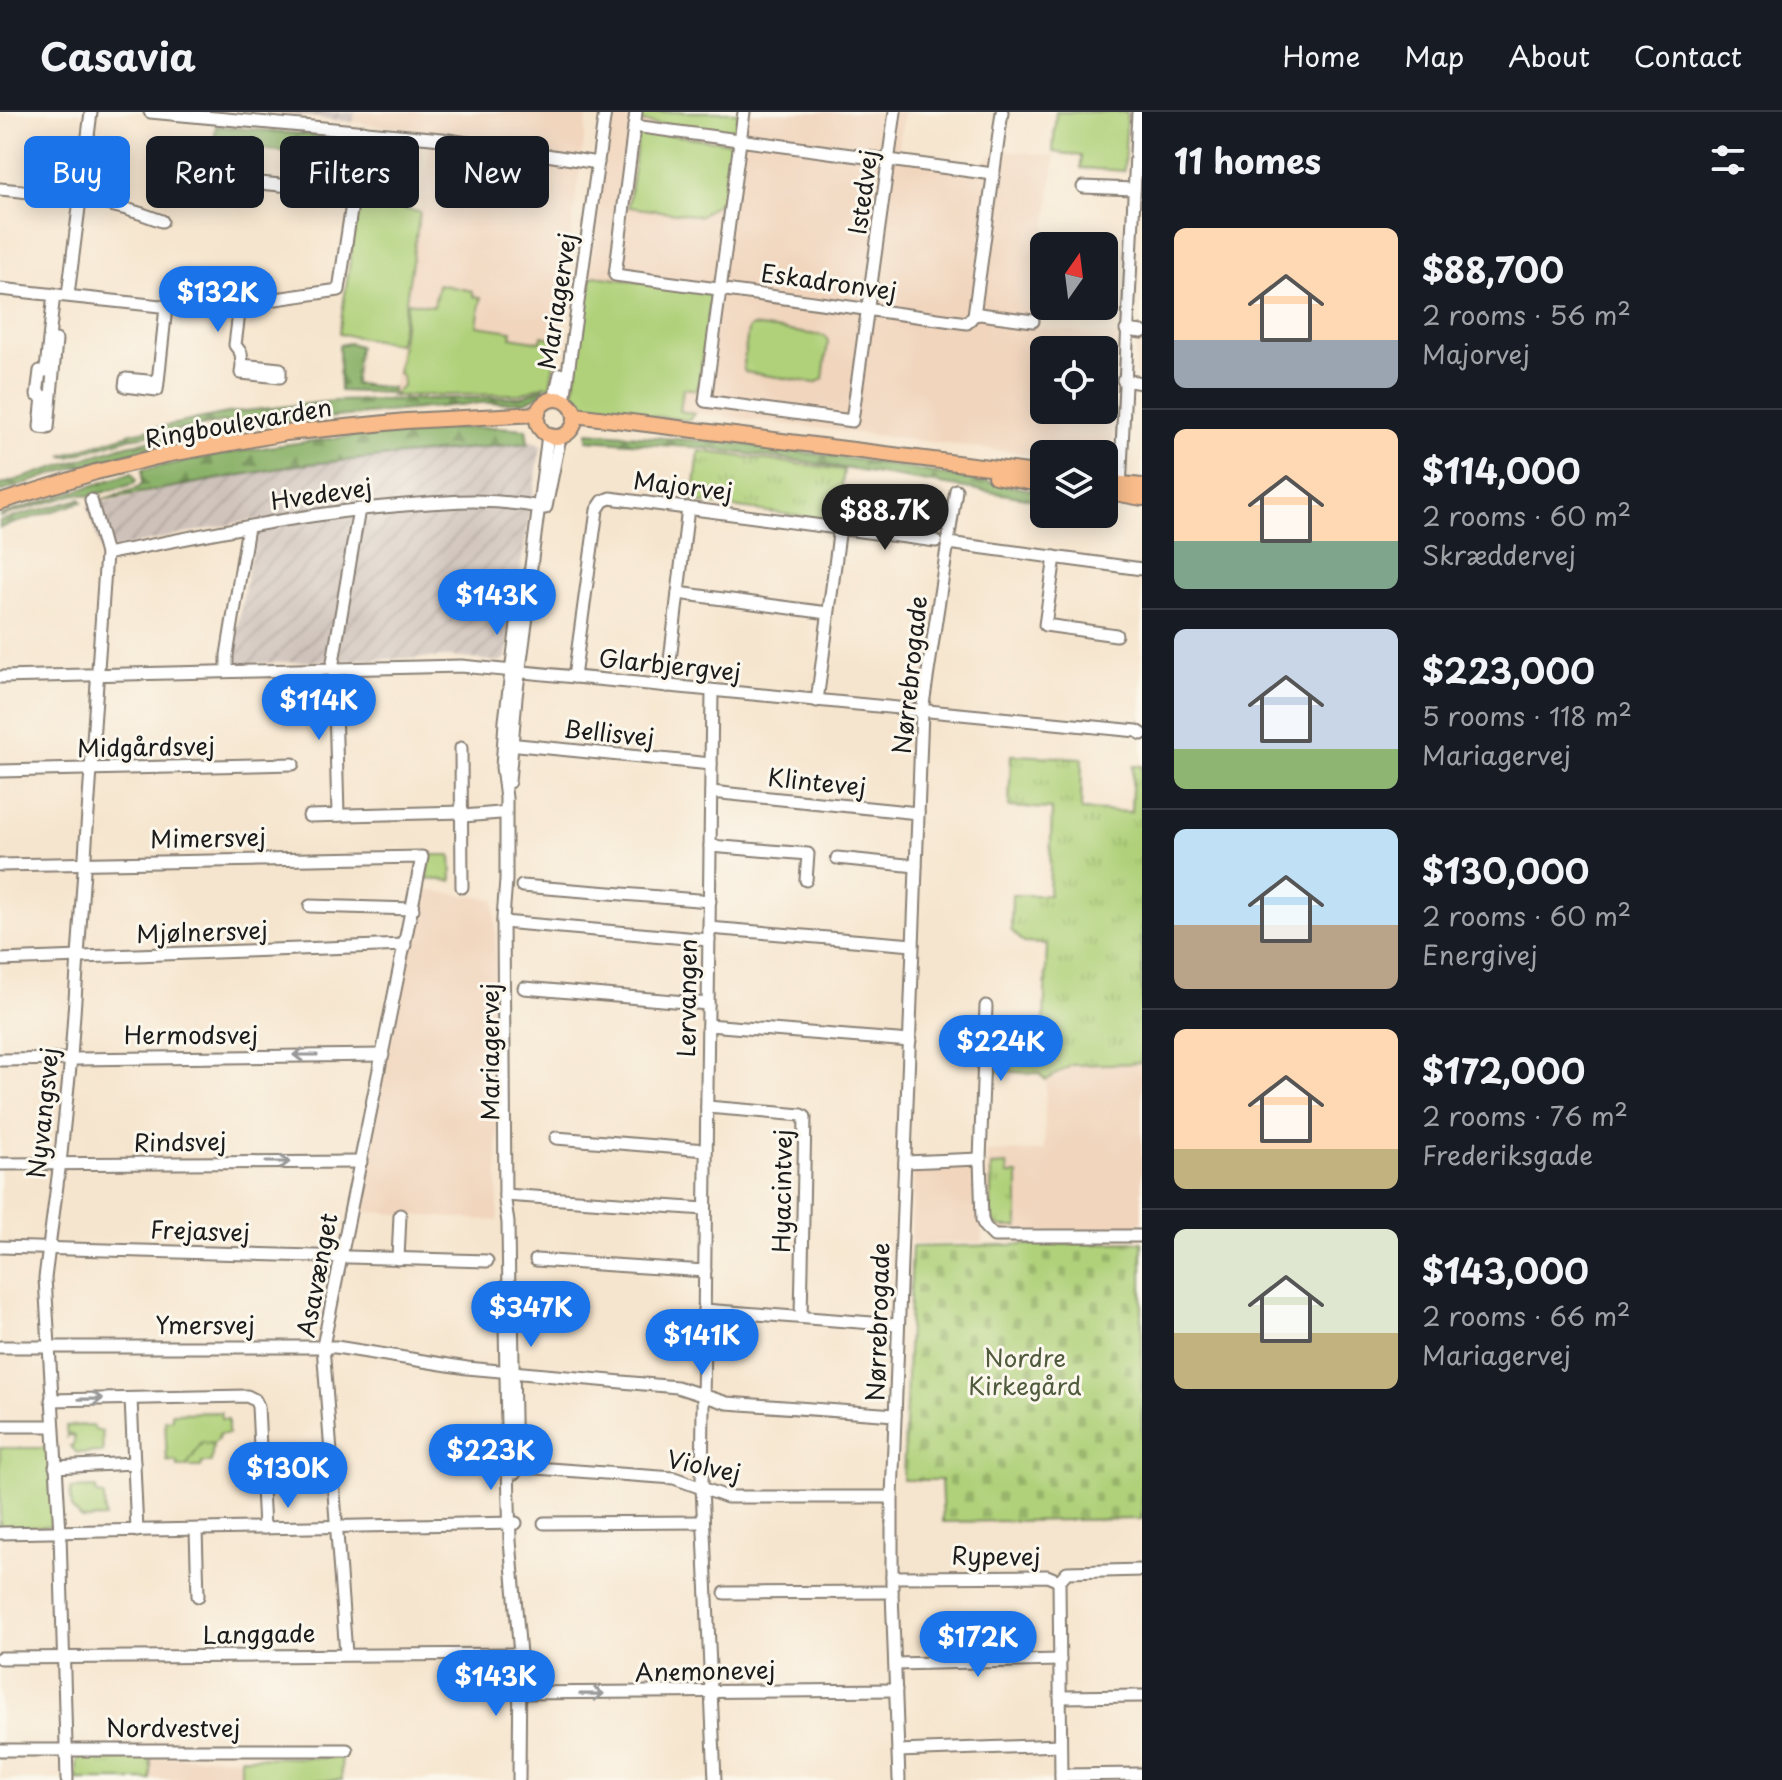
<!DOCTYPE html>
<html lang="en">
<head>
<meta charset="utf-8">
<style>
  :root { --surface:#171b24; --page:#20242c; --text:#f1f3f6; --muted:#9ea1a6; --line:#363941; --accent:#1a73e8 }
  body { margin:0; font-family:"Playpen Sans",sans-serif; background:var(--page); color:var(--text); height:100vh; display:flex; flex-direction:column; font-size:30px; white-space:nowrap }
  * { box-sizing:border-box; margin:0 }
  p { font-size:26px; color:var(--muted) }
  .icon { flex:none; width:44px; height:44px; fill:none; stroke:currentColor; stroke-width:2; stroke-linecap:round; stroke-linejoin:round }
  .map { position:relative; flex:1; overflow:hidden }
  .sheet { display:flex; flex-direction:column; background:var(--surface); width:640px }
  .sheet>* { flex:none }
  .guide { position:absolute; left:24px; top:24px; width:760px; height:72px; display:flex; gap:16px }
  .needle { width:52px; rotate:14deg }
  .fabs { position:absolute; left:1030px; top:120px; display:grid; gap:16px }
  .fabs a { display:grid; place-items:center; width:88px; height:88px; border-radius:12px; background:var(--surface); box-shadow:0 4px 20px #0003; font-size:40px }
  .price { position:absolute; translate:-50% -68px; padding:0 18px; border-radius:28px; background:var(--accent); color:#fff; font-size:26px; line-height:52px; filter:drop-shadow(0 2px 4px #0008) }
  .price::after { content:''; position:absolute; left:50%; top:48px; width:24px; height:18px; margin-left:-12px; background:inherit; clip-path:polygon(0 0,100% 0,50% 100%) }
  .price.current { background:#222; color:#fff }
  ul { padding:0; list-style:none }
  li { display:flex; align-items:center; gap:24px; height:200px; padding:0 32px }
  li+li { border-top:2px solid var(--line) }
  li span { display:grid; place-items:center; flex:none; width:224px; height:160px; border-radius:12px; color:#555 }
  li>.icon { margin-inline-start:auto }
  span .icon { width:96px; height:96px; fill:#fffc; stroke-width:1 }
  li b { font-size:34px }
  h2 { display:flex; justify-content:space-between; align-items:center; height:96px; padding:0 32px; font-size:34px }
  .pill { padding:0 28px; border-radius:12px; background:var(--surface); box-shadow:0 4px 20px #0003; font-size:28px; line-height:72px }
  .pill.current { background:var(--accent); color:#fff }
  header { display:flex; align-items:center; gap:48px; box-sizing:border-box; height:112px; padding:0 40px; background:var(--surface); border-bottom:2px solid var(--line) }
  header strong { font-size:38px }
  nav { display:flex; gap:44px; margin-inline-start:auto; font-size:28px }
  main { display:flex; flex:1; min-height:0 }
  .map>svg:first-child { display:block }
  .built { fill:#f1d5bd; fill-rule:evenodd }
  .industrial { fill:url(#industrial-furrows) }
  .grass { fill:#b0d17a; stroke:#66764b; stroke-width:2 }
  .forest { fill:url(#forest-firs); stroke:#546843; stroke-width:2 }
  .cemetery { fill:url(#cemetery-stones); stroke:#66764b; stroke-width:2 }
  .park { fill:url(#park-tufts); stroke:#66764b; stroke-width:2 }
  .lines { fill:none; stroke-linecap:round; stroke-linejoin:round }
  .minor-casing { stroke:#898075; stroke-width:15 }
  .major-casing { stroke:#898075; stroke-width:18 }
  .minor { stroke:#fff; stroke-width:11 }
  .major { stroke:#f9bc8a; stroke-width:14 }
  .oneway { stroke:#999 }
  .labels { text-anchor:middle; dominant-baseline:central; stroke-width:6; stroke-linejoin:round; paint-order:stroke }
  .street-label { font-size:24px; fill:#1c1c1c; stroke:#fbf7ec }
  .park-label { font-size:24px; fill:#505b3d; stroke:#fbf7ec }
</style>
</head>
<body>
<header>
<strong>Casavia</strong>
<nav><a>Home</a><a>Map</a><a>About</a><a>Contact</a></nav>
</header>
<main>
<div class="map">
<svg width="1142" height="1668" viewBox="0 0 1142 1668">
  <defs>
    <pattern id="industrial-furrows" width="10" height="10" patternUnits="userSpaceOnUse" patternTransform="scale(2)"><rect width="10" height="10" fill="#cec1ba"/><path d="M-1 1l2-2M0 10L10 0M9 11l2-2" fill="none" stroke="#b0a59f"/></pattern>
    <pattern id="forest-firs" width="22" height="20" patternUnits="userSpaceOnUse" patternTransform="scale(2)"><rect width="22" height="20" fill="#8cb36a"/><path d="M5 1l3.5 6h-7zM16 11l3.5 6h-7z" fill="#729156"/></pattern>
    <pattern id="cemetery-stones" width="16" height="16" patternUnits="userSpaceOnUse" patternTransform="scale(2)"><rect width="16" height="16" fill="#b0d17a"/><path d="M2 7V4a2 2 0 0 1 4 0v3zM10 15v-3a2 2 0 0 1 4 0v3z" fill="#97b369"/></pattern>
    <pattern id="park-tufts" width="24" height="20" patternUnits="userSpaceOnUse" patternTransform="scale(2)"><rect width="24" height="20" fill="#b0d17a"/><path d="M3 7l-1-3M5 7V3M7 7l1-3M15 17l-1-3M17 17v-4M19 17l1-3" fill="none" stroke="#97b369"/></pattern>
  </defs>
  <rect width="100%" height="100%" fill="#fbf7ec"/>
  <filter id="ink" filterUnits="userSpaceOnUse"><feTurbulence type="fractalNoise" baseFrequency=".0125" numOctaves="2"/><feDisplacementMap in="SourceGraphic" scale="16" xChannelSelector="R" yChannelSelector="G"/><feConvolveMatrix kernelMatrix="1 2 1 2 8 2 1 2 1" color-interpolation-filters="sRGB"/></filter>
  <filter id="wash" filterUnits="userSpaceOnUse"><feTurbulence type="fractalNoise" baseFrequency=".006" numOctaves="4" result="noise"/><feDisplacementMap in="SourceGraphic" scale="32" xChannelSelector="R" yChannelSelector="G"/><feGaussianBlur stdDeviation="1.8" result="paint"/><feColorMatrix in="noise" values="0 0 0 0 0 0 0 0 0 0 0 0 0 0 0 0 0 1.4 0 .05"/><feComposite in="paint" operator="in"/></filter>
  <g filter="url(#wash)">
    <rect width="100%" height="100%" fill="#f6e5ce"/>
    <!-- built -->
    <g class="built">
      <path d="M355,0H588L550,272L545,271L519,280L391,285L432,19L353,10Z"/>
      <path d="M611,0H904L898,40L981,51L999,37L1055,44L1044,134L1038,216L1118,224L1112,352L1104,351V342L1044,344L623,292L580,235ZM1044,238H1104V298H1044Z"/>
      <path d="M1136,222H1142V266L1134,260Z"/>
      <path d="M423,778L495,787L498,1109L355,1099Z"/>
      <path d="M1142,951V1118L1004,1120L993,1115L988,1106L987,1040L1044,1039L1046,968L1072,953Z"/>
      <path d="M970,1054L975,1058L983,1130L911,1131L914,1061L920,1055Z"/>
      <path d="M82,1645L341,1646L342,1668H77V1649Z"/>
    </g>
    <!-- industrial -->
    <g class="industrial">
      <path d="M263,0H355L353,10Z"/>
      <path d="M535,330L541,334L506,546L500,550L450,545L231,552L257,407L101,439L87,394L238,362L298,353Z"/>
    </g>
    <!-- grass -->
    <g class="grass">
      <path d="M639,0H739L734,22L641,10Z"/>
      <path d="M1056,0H1127L1124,59L1081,56V44L1053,40Z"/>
      <path d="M639,19L732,31L734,36L727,84L700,104L628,95Z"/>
      <path d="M359,90L420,100L399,232L339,222Z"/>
      <path d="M595,164L683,176L711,183L698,278L683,276L680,299L694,302L689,308L582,297L573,286L589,167Z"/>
      <path d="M438,172L473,179V184L481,186L477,214L512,219L511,225L541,230L542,224L558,227L550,276L545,273L521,282L391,284L403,274L402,264L398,261L407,190L434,194Z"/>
      <path d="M752,214L825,224L828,229L823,267L815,271L745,260L743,255L748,218Z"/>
      <path d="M221,1300V1307H228V1322H219L218,1328L213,1332L202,1330L186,1355H178L177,1350L167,1349L165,1308L172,1307V1301Z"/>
      <path d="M93,1313L95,1318L102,1320L103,1340L77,1341L70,1334L73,1333L75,1325L69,1322L67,1325L66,1314Z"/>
      <path d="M0,1336H49L53,1410L50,1414L0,1416Z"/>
      <path d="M96,1376L97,1382L104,1384L105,1406L82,1407L72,1397L70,1377Z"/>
      <path d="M241,1645L341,1646L342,1668H241Z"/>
    </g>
    <!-- forest -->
    <g class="forest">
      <path d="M216,14L354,27V46L214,33Z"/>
      <path d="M349,231L359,234L354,272L392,276V281L340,279L339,233Z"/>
      <path d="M544,276L547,279L525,290L479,291L234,315L225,310L129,326L70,345L62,344L132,321L227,301L334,289L522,285Z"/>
      <path d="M494,315L526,317L528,331L298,353L101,388L138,376L142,371V358C261,333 372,318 494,315Z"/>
      <path d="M200,319V322L60,360L0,380V373L127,333Z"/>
      <path d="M587,320L743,332L867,349L1044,380V389L806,350L704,336L587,328Z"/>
      <path d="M132,361L136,368L134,372L90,384L77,382L0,405V403Z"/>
      <path d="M80,387L82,390L0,416V409Z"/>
    </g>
    <!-- cemetery -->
    <path class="cemetery" d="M1142,1130V1407L943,1410L941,1368H903L912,1135Z"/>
    <!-- park -->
    <g class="park">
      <path d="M699,339L844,358L837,409L693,390Z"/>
      <path d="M1011,643L1082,646L1081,698L1131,700L1133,654H1142V951L1072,953L1046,968L1038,961L990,959L992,908L1044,910L1047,832L1024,831L1011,818L1012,783H1049L1052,697L1009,695Z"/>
      <path d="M431,743H451L452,769L427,767Z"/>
      <path d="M1007,1053L1008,1062H1018V1115H999L991,1108V1054Z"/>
      <path d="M202,1330L213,1332L211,1351H202L201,1355H186Z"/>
      <path d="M82,1645H151V1668H77V1649Z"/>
    </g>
  </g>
  <g filter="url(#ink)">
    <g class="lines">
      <defs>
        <g id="minor">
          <path d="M150,0L442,27L598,51"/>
          <path d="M636,0L615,163L967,211L974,203L980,202L1033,209"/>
          <path d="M744,0L705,289L852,309L895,0"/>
          <path d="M634,14L993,62"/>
          <path d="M249,70L354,80"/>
          <path d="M1083,75L1134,77"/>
          <path d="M0,77C60,83 105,87 162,109"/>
          <path d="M0,177L198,198L339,178L363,19"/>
          <path d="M68,183L91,0"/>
          <path d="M240,193L235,233L241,241L242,253L280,257V265L241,261L242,253"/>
          <path d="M974,203L1002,0"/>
          <path d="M1126,218L1142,220"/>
          <path d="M49,227L46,259H40L37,283L43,284L40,315L48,316L56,228L49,227L54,182"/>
          <path d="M1123,268L1142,271"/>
          <path d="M158,270L126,267L125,274L157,278L158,270L166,195"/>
          <path d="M554,288L560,262"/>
          <path d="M564,289L605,0"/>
          <path d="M1120,378L1138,0"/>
          <path d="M546,395L560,325"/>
          <path d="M948,431L1142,457"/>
          <path d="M106,442C201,424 297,402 394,394C450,389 489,385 545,396"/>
          <path d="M1055,445L1045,513L1116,523"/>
          <path d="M678,481L828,501"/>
          <path d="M332,556L359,397"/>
          <path d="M334,556L338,703"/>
          <path d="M227,559V543L248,415"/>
          <path d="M0,565L461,554L1137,619L1142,622"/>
          <path d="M574,565L597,398L603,389L610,386L936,429"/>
          <path d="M667,574L688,396"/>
          <path d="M712,579L702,1375L715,1668"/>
          <path d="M817,589L840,415"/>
          <path d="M508,632L711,652"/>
          <path d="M461,636L462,775"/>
          <path d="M0,659L293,652"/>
          <path d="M509,670L516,585L528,497L529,470L548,323"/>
          <path d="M711,680L918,701"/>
          <path d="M309,704L463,700"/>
          <path d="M463,704L500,701"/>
          <path d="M710,734L808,742L806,768"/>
          <path d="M837,746L916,754"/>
          <path d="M0,753L422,745L323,1234L346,1542"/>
          <path d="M522,774L710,789"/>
          <path d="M310,794L413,797"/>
          <path d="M503,810L709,828"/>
          <path d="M709,816L913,833"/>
          <path d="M0,848L405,833"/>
          <path d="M524,876L708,892"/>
          <path d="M708,913L910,929"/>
          <path d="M0,948L383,943"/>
          <path d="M707,995L802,1003L805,1005L801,1205"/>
          <path d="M556,1026L706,1038"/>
          <path d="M980,1047L986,894"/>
          <path d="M905,1050L980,1047L982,1108L985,1115L994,1124H1142"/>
          <path d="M0,1052L361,1050"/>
          <path d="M505,1083L705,1097"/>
          <path d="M0,1135L487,1149"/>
          <path d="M398,1147L400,1103"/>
          <path d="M536,1148L705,1159"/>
          <path d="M512,1194L515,1361"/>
          <path d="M704,1198L898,1213"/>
          <path d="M0,1235H336L467,1256L677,1275L727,1291L895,1303"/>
          <path d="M131,1287L137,1419"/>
          <path d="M51,1288L247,1284L255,1288L258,1294L264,1416"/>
          <path d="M0,1314H53"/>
          <path d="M508,1354L674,1366L727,1385H892"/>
          <path d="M55,1355L134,1351"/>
          <path d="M544,1411L703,1410"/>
          <path d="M196,1418L198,1484"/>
          <path d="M0,1421L516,1411"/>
          <path d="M892,1465L1047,1464L1059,1469"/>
          <path d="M1059,1469L1061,1668"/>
          <path d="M1059,1469L1067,1460L1142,1458"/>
          <path d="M725,1481L892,1480"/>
          <path d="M0,1546L520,1542"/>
          <path d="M895,1552L1060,1548"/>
          <path d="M515,1581L896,1578"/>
          <path d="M1060,1585L1142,1584"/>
          <path d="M0,1638H347"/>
          <path d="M898,1639L1060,1633"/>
          <path d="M1061,1663L1142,1662"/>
          <path d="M67,1668L60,1421L45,1166L61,1042L71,945L106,442L91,388"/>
          <path d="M519,1668L520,1542L510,1429L507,1316L505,1213L509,1184L508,1111L505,1089L503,806L506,768V686L502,655L505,609L518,504L529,470"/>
          <path d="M899,1668L892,1480V1385L922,599L956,378"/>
        </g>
        <g id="major">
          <circle cx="556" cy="306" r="19"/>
          <path d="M575,303L1044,362"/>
          <path d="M995,364L1044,373"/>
          <path d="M1104,370L1142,374"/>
          <path d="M1104,379L1142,386"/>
          <path d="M0,390L96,360L165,343L286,321L406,309L538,302"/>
        </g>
      </defs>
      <!-- minor casing -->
      <use href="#minor" class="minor-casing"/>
      <!-- major casing -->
      <use href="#major" class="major-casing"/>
      <!-- minor -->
      <use href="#minor" class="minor"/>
      <!-- major -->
      <use href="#major" class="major"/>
    </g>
    <!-- one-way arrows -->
    <defs><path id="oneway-shaft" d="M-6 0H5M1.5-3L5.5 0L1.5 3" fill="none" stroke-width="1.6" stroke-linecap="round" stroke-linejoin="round" transform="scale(2)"/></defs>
    <g class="oneway">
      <use href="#oneway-shaft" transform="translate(305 943) rotate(180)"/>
      <use href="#oneway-shaft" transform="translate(278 1050)"/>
      <use href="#oneway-shaft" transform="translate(91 1287) rotate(-1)"/>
      <use href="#oneway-shaft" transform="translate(592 1582) rotate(-1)"/>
    </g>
  </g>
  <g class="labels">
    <!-- street labels -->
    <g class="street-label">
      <text transform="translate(862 80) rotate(-82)">Istedvej</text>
      <text transform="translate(829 169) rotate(8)">Eskadronvej</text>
      <text transform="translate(556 189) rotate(-81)">Mariagervej</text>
      <text transform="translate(238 310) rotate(-10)">Ringboulevarden</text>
      <text transform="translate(683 373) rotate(7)">Majorvej</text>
      <text transform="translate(321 381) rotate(-8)">Hvedevej</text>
      <text transform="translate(670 552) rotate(6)">Glarbjergvej</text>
      <text transform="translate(909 563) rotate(-84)">Nørrebrogade</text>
      <text transform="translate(609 620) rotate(6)">Bellisvej</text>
      <text transform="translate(146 634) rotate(-1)">Midgårdsvej</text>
      <text transform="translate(817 669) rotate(6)">Klintevej</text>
      <text transform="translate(208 725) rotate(-1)">Mimersvej</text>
      <text transform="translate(202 819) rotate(-2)">Mjølnersvej</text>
      <text transform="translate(686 886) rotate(-89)">Lervangen</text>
      <text x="191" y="922">Hermodsvej</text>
      <text transform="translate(489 940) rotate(-90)">Mariagervej</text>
      <text transform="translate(42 1001) rotate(-84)">Nyvangsvej</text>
      <text transform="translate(180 1029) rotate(-1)">Rindsvej</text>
      <text transform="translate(781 1079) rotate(-89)">Hyacintvej</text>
      <text transform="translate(200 1118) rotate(2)">Frejasvej</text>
      <text transform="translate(316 1163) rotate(-79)">Asavænget</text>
      <text transform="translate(877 1210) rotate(-88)">Nørrebrogade</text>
      <text x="205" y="1212">Ymersvej</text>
      <text transform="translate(704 1353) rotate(12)">Violvej</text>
      <text transform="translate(996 1443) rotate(1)">Rypevej</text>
      <text transform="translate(259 1521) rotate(-1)">Langgade</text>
      <text transform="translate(705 1558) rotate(-1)">Anemonevej</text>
      <text x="173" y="1615">Nordvestvej</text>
    </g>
    <!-- park labels -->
    <g class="park-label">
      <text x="1025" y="1245">Nordre<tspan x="1025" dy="28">Kirkegård</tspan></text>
    </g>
  </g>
</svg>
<div class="fabs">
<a><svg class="needle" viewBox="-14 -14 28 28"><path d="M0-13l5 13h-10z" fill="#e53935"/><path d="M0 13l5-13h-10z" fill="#9ea1a6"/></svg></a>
<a><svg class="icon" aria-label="locate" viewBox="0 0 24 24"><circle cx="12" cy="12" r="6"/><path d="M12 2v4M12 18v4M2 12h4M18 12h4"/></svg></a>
<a><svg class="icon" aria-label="layers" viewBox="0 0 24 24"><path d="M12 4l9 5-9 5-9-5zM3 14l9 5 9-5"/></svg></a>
</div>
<b class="price" style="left:218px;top:222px">$132K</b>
<b class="price current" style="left:885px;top:440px">$88.7K</b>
<b class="price" style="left:497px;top:525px">$143K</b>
<b class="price" style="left:319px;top:630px">$114K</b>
<b class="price" style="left:1001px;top:971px">$224K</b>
<b class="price" style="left:531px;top:1237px">$347K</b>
<b class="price" style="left:702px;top:1265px">$141K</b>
<b class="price" style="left:491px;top:1380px">$223K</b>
<b class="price" style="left:288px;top:1398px">$130K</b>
<b class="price" style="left:978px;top:1567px">$172K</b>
<b class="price" style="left:496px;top:1606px">$143K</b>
<div class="guide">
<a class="pill current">Buy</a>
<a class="pill">Rent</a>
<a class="pill">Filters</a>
<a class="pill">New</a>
</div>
</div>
<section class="sheet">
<h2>11 homes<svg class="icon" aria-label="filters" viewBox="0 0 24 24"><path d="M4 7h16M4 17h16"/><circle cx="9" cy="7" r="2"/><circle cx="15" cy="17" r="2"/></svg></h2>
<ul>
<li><span style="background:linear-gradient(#ffd9b3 70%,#9aa5b1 0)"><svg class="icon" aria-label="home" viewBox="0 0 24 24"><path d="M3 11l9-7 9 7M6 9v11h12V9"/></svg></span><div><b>$88,700</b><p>2 rooms · 56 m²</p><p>Majorvej</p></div></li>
<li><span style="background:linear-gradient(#ffd9b3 70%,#7fa58c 0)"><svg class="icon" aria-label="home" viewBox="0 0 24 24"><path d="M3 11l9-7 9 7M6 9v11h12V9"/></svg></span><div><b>$114,000</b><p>2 rooms · 60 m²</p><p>Skræddervej</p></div></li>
<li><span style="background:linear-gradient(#c9d6e8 75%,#8fb573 0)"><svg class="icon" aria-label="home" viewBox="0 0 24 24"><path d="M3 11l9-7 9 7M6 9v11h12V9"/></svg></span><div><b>$223,000</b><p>5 rooms · 118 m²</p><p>Mariagervej</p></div></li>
<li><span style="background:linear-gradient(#bfe0f5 60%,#b9a48a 0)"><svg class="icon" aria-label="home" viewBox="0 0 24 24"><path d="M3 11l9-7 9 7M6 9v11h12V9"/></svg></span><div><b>$130,000</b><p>2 rooms · 60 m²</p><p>Energivej</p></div></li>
<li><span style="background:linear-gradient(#ffd9b3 75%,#c2b280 0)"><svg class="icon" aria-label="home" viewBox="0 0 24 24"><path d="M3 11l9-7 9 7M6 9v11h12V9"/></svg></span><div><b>$172,000</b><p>2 rooms · 76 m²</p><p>Frederiksgade</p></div></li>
<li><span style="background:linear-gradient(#dfe7d0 65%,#c2b280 0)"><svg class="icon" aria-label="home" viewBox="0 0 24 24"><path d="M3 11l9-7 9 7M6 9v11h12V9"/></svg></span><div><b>$143,000</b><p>2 rooms · 66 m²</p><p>Mariagervej</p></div></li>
</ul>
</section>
</main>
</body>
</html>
